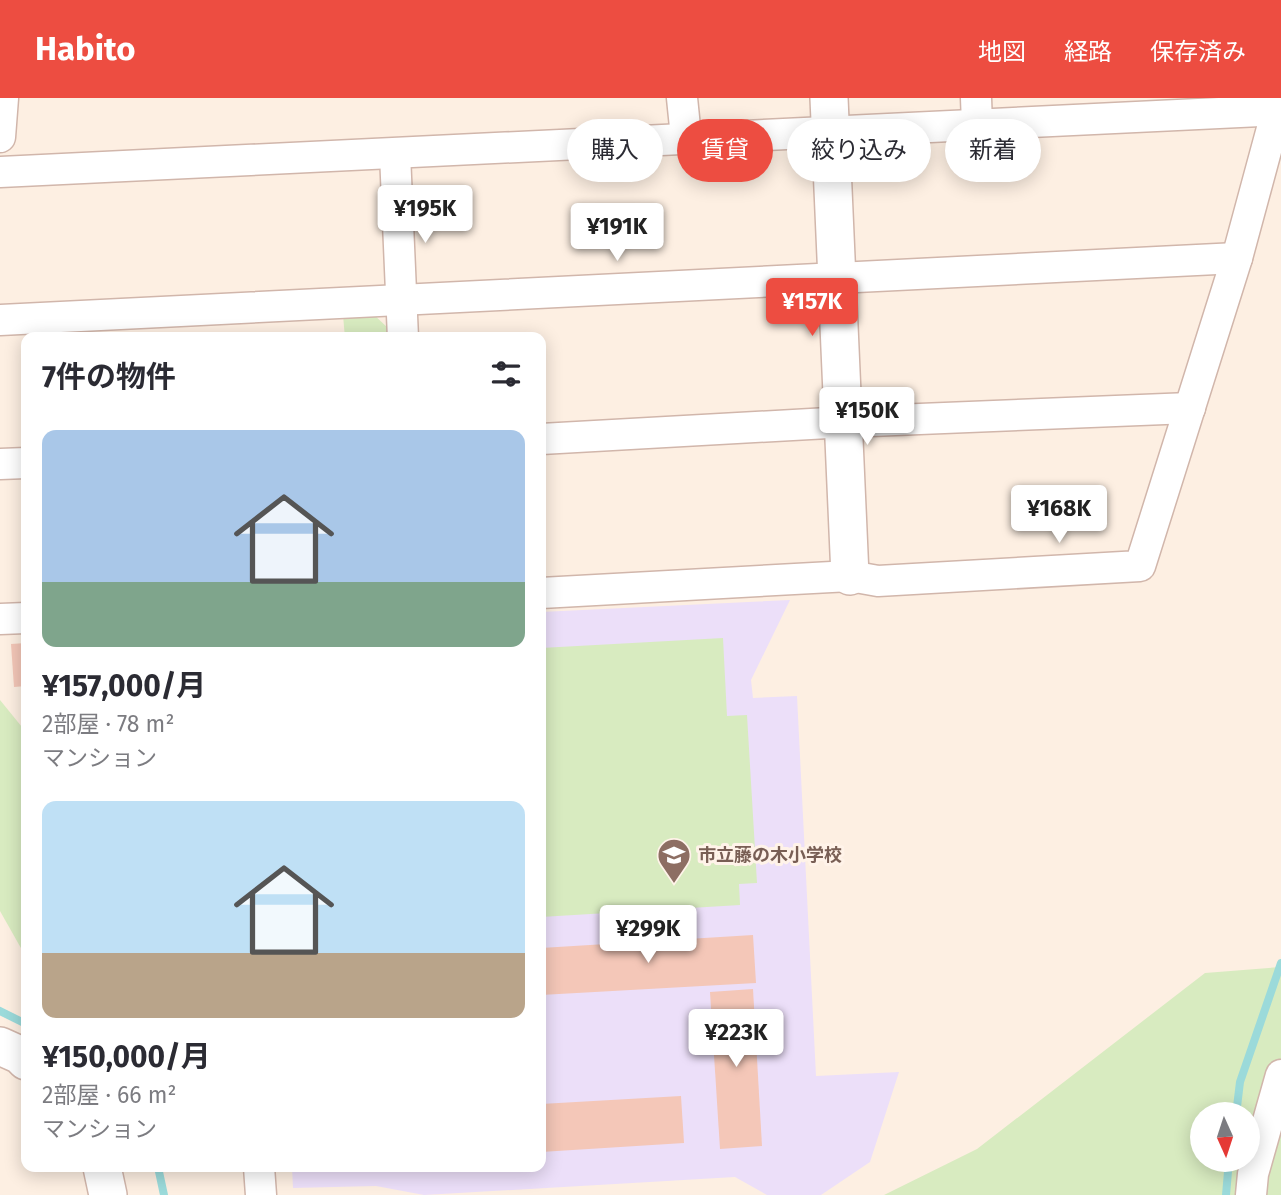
<!DOCTYPE html>
<html lang="ja">
<head>
<meta charset="utf-8">
<style>
  :root { --surface:#fff; --page:#f2f2f3; --text:#2b2b33; --muted:#7c7c81; --accent:#ed4d41 }
  body { margin:0; font-family:"Fira Sans","Noto Sans JP",sans-serif; background:var(--page); color:var(--text); height:100vh; display:flex; flex-direction:column; font-size:26px; white-space:nowrap }
  * { box-sizing:border-box; margin:0 }
  p { font-size:23px; color:var(--muted) }
  .icon { flex:none; width:38px; height:38px; fill:none; stroke:currentColor; stroke-width:2; stroke-linecap:round; stroke-linejoin:round }
  .map { position:relative; flex:1; overflow:hidden }
  .panel { position:absolute; left:21px; top:234px; width:525px; height:840px; display:flex; flex-direction:column; background:var(--surface); border-radius:14px; box-shadow:0 4px 18px #0003 }
  .panel>* { flex:none }
  .banner { position:absolute; left:567px; top:21px; width:609px; height:63px; display:flex; gap:14px }
  .needle { width:46px; rotate:177deg }
  .fabs { position:absolute; left:1190px; top:1004px; display:grid; gap:14px }
  .fabs a { display:grid; place-items:center; width:70px; height:70px; border-radius:50%; background:var(--surface); box-shadow:0 4px 18px #0003; font-size:35px }
  .price { position:absolute; translate:-50% -60px; padding:0 16px; border-radius:7px; background:#fff; color:#222; font-size:23px; line-height:46px; filter:drop-shadow(0 2px 4px #0008) }
  .price::after { content:''; position:absolute; left:50%; top:42px; width:21px; height:16px; margin-left:-10px; background:inherit; clip-path:polygon(0 0,100% 0,50% 100%) }
  .price.on { background:var(--accent); color:#fff }
  ul { padding:0; list-style:none }
  li { display:grid; align-content:center; gap:14px; height:371px; padding:0 21px }
  li span { display:grid; place-items:center; height:217px; border-radius:14px; color:#555 }
  li>.icon { margin-inline-start:auto }
  span .icon { width:126px; height:126px; fill:#fffc; stroke-width:1 }
  li b { font-size:30px }
  h2 { display:flex; justify-content:space-between; align-items:center; height:84px; padding:0 21px; font-size:30px }
  .tag { padding:0 24px; border-radius:32px; background:var(--surface); box-shadow:0 4px 18px #0003; font-size:24px; line-height:63px }
  .tag.on { background:var(--accent); color:#fff }
  header { display:flex; align-items:center; gap:42px; box-sizing:border-box; height:98px; padding:0 35px; background:var(--accent); color:#fff }
  header strong { font-size:33px }
  nav { display:flex; gap:38px; margin-inline-start:auto; font-size:24px }
  .map>svg:first-child { display:block }
  .education { fill:#ecdff9 }
  .green { fill:#d8ebc0; fill-rule:evenodd }
  .lines { fill:none; stroke-linecap:round; stroke-linejoin:round }
  .stream { stroke:#9bdada; stroke-width:8 }
  .building { fill:#f4c7b8 }
  .minor-casing { stroke:#d1b6ab; stroke-width:33 }
  .tertiary-casing { stroke:#d1b6ab; stroke-width:40 }
  .minor { stroke:#fff; stroke-width:30 }
  .tertiary { stroke:#fff; stroke-width:37 }
  .labels { text-anchor:middle; dominant-baseline:central; stroke-width:6; stroke-linejoin:round; paint-order:stroke }
  .education-label { font-size:18px; font-weight:bold; fill:#785e54; stroke:#fff3e9; text-anchor:start }
</style>
</head>
<body>
<header>
<strong>Habito</strong>
<nav><a>地図</a><a>経路</a><a>保存済み</a></nav>
</header>
<div class="map">
<svg width="1281" height="1097" viewBox="0 0 1281 1097">
  <rect width="100%" height="100%" fill="#fdefe2"/>
  <!-- education -->
  <path class="education" d="M790,502L751,582L753,600L797,598L816,978L899,974L870,1064L821,1097H767L735,1079L424,1097L376,1088L293,1090L292,1069H541V514Z"/>
  <!-- green -->
  <g class="green">
    <path d="M372,215L389,231L390,240H345L343,217Z"/>
    <path d="M723,540L727,618L747,617L757,785L739,786L740,807L541,819V550Z"/>
    <path d="M0,602L26,634V859L0,813Z"/>
    <path d="M1281,869V1097H884L977,1051L1205,875ZM1202,1017H1248V1062H1202Z"/>
  </g>
  <g class="lines">
    <!-- stream -->
    <g class="stream">
      <path d="M0,913L26,926"/>
      <path d="M1236,1017L1240,984L1281,865"/>
      <path d="M158,1069L164,1097"/>
      <path d="M1226,1097L1229,1062"/>
    </g>
  </g>
  <!-- building -->
  <g class="building">
    <path d="M26,545V588L14,589L11,546Z"/>
    <path d="M753,837L756,885L541,897V850Z"/>
    <path d="M753,891L762,1048L720,1051L710,894Z"/>
    <path d="M681,998L684,1045L541,1054V1006Z"/>
  </g>
  <g class="lines">
    <defs>
      <g id="minor">
        <path d="M682,0L686,39"/>
        <path d="M976,0L977,26"/>
        <path d="M0,39L3,0"/>
        <path d="M395,56L403,240"/>
        <path d="M0,74L1281,12"/>
        <path d="M0,222L1237,160"/>
        <path d="M541,341L846,324L1190,310"/>
        <path d="M0,366L26,365"/>
        <path d="M541,495L850,478L878,483L1140,468L1237,160L1277,12"/>
        <path d="M0,521L26,520"/>
        <path d="M259,1069L261,1097"/>
        <path d="M1251,1097L1253,1076L1281,977"/>
      </g>
      <g id="tertiary">
        <path d="M829,0L850,478"/>
        <path d="M0,948L20,957L26,963"/>
        <path d="M102,1069L108,1097"/>
      </g>
    </defs>
    <!-- minor casing -->
    <use href="#minor" class="minor-casing"/>
    <!-- tertiary casing -->
    <use href="#tertiary" class="tertiary-casing"/>
    <!-- minor -->
    <use href="#minor" class="minor"/>
    <!-- tertiary -->
    <use href="#tertiary" class="tertiary"/>
  </g>
  <!-- icons -->
  <defs>
    <symbol id="school-pin" viewBox="-11 -11 22 30"><path d="M0 17L-7.5 6A9.5 9.5 0 1 1 7.5 6Z" fill="#8d6e63" stroke="#fff3e9"/><path d="M0-5L7-2L0 1L-7-2ZM-4 1L0 2.5L4 1V4Q0 6-4 4Z" fill="#fff"/></symbol>
  </defs>
  <g fill-rule="evenodd">
    <use href="#school-pin" x="655" y="738" width="38" height="52"/>
  </g>
  <g class="labels">
    <!-- education labels -->
    <g class="education-label">
      <text x="698" y="757">市立藤の木小学校</text>
    </g>
  </g>
</svg>
<div class="fabs">
<a><svg class="needle" viewBox="-14 -14 28 28"><path d="M0-13l5 13h-10z" fill="#e53935"/><path d="M0 13l5-13h-10z" fill="#7c7c81"/></svg></a>
</div>
<b class="price" style="left:425px;top:147px">¥195K</b>
<b class="price" style="left:617px;top:165px">¥191K</b>
<b class="price on" style="left:812px;top:240px">¥157K</b>
<b class="price" style="left:867px;top:349px">¥150K</b>
<b class="price" style="left:1059px;top:447px">¥168K</b>
<b class="price" style="left:648px;top:867px">¥299K</b>
<b class="price" style="left:736px;top:971px">¥223K</b>
<div class="banner">
<a class="tag">購入</a>
<a class="tag on">賃貸</a>
<a class="tag">絞り込み</a>
<a class="tag">新着</a>
</div>
<section class="panel">
<h2>7件の物件<svg class="icon" aria-label="filters" viewBox="0 0 24 24"><path d="M4 7h16M4 17h16"/><circle cx="9" cy="7" r="2"/><circle cx="15" cy="17" r="2"/></svg></h2>
<ul>
<li><span style="background:linear-gradient(#a9c7e8 70%,#7fa58c 0)"><svg class="icon" aria-label="home" viewBox="0 0 24 24"><path d="M3 11l9-7 9 7M6 9v11h12V9"/></svg></span><div><b>¥157,000/月</b><p>2部屋 · 78 m²</p><p>マンション</p></div></li>
<li><span style="background:linear-gradient(#bfe0f5 70%,#b9a48a 0)"><svg class="icon" aria-label="home" viewBox="0 0 24 24"><path d="M3 11l9-7 9 7M6 9v11h12V9"/></svg></span><div><b>¥150,000/月</b><p>2部屋 · 66 m²</p><p>マンション</p></div></li>
</ul>
</section>
</div>
</body>
</html>
